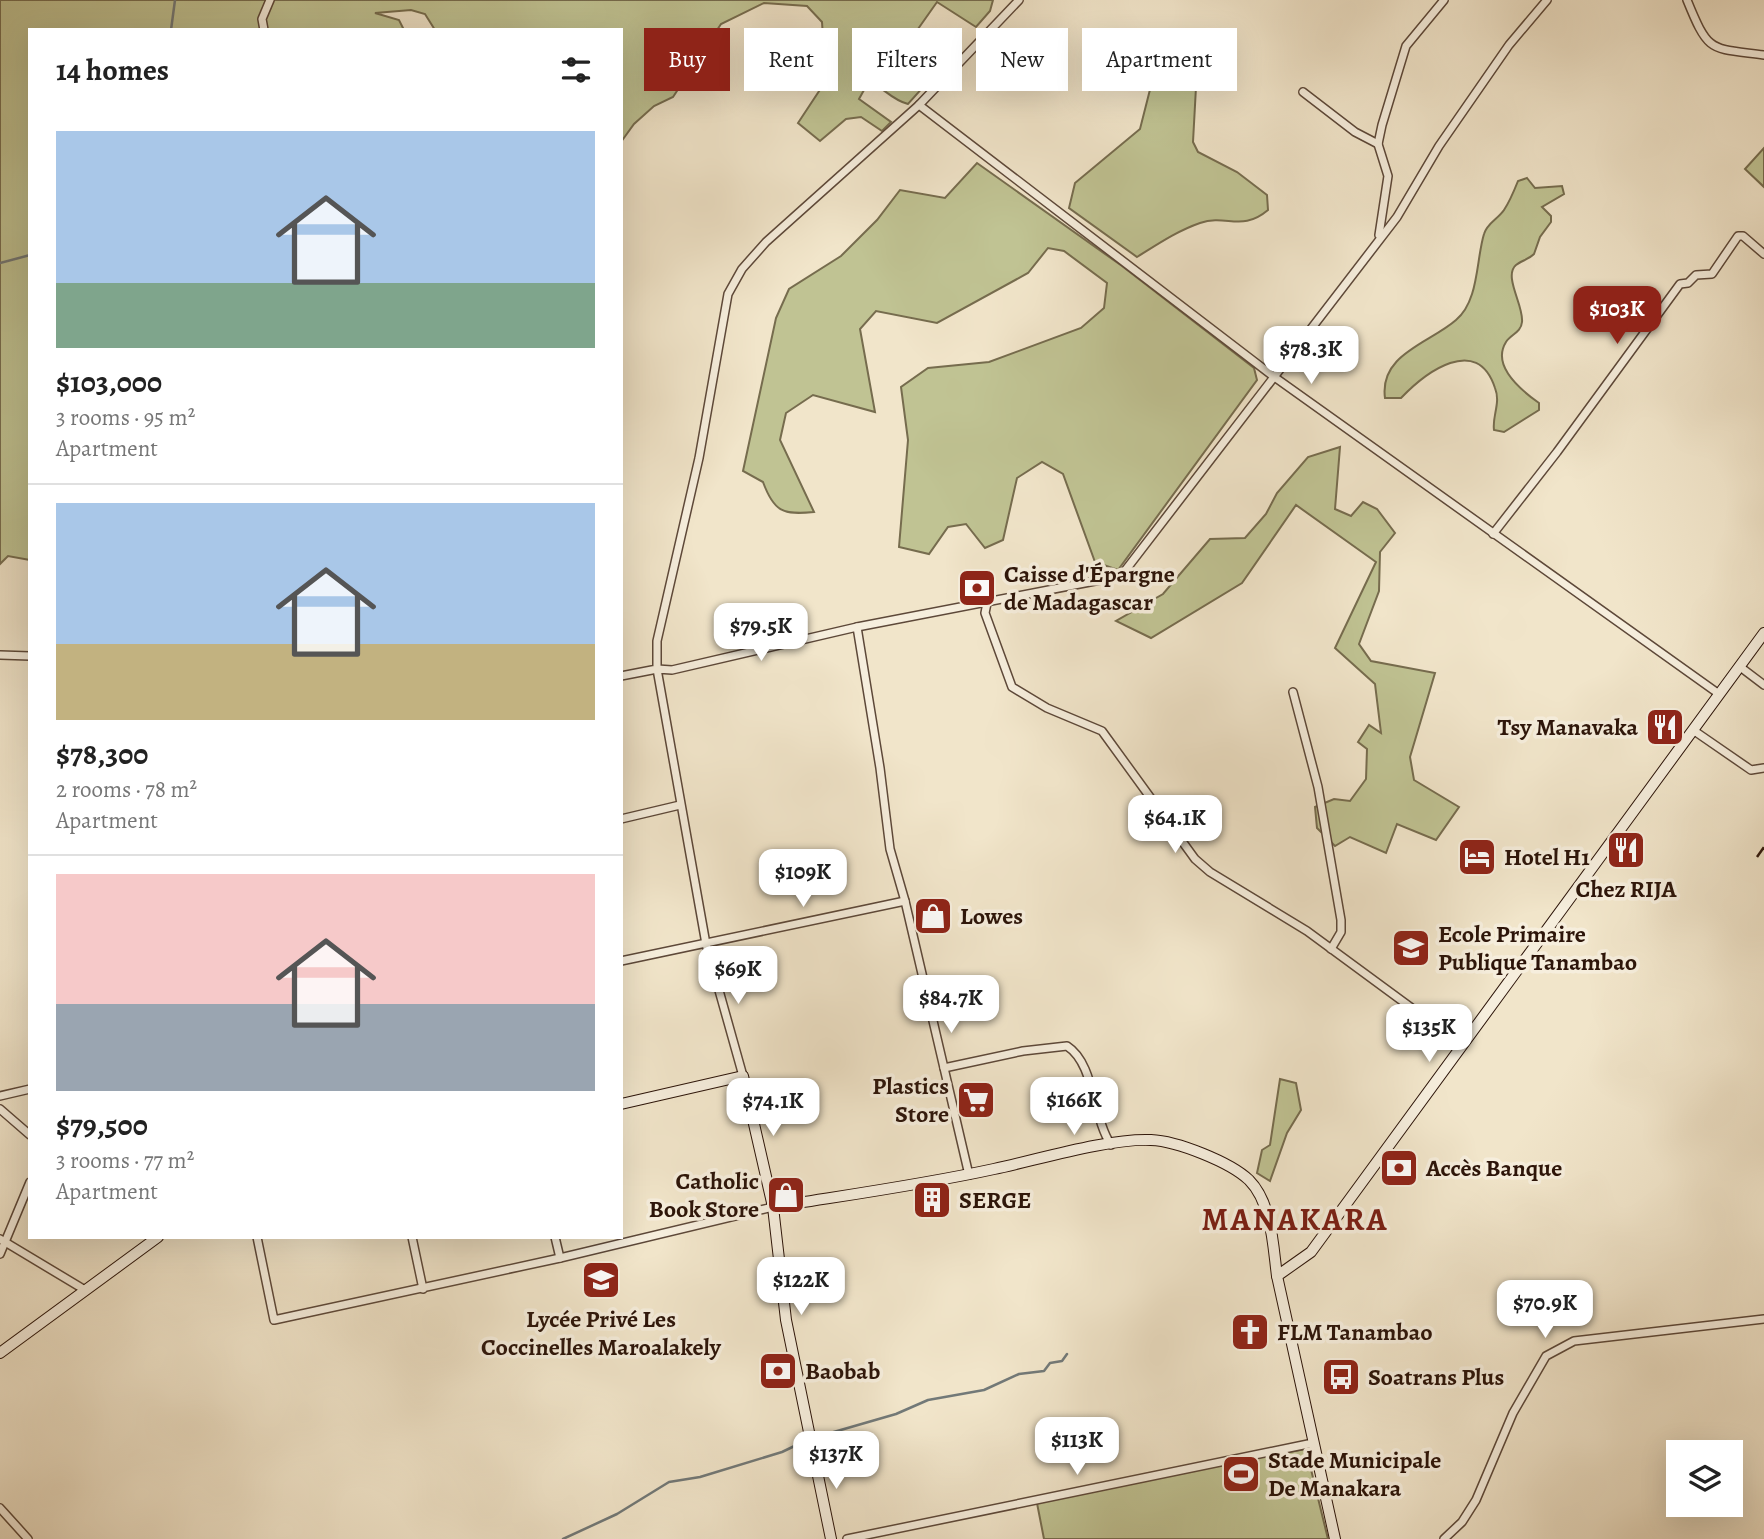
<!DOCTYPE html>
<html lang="en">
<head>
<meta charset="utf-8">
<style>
  :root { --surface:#fff; --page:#f6f6f6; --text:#222; --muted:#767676; --line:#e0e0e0; --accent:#8f2418 }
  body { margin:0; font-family:Alegreya,serif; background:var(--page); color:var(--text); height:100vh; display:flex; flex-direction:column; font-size:26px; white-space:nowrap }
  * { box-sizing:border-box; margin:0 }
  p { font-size:23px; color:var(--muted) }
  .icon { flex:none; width:38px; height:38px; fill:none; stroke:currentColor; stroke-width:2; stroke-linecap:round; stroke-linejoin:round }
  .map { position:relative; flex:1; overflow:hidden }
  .drawer { position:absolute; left:28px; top:28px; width:595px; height:1211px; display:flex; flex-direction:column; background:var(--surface); border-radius:0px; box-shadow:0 7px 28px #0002 }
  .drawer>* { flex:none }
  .guide { position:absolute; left:644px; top:28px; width:665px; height:63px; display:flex; gap:14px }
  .fabs { position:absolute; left:1666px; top:1440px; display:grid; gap:14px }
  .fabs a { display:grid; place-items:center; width:77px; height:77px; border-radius:0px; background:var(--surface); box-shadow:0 7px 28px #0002; font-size:35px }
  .price { position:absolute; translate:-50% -60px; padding:0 16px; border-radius:14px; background:#fff; color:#222; font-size:23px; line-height:46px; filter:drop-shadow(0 2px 4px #0008) }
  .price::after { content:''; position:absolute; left:50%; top:42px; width:21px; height:16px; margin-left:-10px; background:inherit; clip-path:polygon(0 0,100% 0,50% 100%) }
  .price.active { background:var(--accent); color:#fff }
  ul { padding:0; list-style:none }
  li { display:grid; align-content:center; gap:14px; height:371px; padding:0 28px }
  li+li { border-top:2px solid var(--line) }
  li span { display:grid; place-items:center; height:217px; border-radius:0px; color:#555 }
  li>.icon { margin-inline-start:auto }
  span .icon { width:126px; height:126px; fill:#fffc; stroke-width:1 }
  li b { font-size:30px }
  h2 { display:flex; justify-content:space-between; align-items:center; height:84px; padding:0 28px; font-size:30px }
  .tag { padding:0 24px; border-radius:0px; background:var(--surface); box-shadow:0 7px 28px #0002; font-size:24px; line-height:63px }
  .tag.active { background:var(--accent); color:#fff }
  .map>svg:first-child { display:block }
  .green { fill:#c0c393; stroke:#766c4e; stroke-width:2 }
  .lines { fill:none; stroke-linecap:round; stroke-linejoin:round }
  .stream { stroke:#727978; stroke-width:2.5 }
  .street-casing { stroke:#5d4839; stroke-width:10 }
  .secondary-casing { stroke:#2c1409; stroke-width:12 }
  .street { stroke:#f6eedd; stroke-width:7 }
  .secondary { stroke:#f6eedd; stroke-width:10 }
  .rail { stroke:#2c1409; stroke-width:2.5; stroke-dasharray:12 12; stroke-linecap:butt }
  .labels { text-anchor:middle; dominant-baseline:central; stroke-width:7; stroke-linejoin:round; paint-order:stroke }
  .poi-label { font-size:24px; font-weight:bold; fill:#2c1409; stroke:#f6eedd; text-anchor:start }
  .district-label { font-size:32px; font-weight:bold; letter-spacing:2px; fill:#7a1f14; stroke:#f6eedd }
</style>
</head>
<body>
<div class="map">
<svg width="1764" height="1539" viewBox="0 0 1764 1539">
  <rect width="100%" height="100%" fill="#f1e5ca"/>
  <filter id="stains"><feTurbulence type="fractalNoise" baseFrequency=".00286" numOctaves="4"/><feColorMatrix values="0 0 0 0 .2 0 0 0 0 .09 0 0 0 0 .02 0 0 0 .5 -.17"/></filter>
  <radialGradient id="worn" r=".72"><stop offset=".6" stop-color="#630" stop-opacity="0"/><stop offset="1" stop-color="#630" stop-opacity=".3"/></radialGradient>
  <!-- green -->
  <g class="green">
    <path d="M0,0H993L990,11L976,27L937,2L918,29L953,54L908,104C892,100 884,88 869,81L859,99L891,122L882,131L861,117L846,119L820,141L798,123L831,73L825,69L822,22L807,6L764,3L721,24L673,97L654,106L634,124L621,142V30H435L425,14L411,10L375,13L399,20L404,30H30V560L8,556L0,564Z"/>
    <path d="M1170,48L1184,53L1196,87L1193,142L1198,152L1237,172L1267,195L1268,210C1242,232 1227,214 1200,223C1177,231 1158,244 1137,257L1069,208L1075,183L1140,129L1155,70Z"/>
    <path d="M1764,148V187L1745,169Z"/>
    <path d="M977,163L1122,266L1254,368L1257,380L1118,570L1095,562L1063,474L1042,462L1017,478L1003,540L985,548L966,524L948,527L929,554L899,547L908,440L901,387L928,368L989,362L1081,328L1104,308L1107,283L1064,251L1048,248L1028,273L937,323L876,311L860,329L875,412L813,395L786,413L780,440L814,512C783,515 774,512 763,482L743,471L776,318L789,289L841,256L877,220L900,190L945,198Z"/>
    <path d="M1527,178L1535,188L1562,186L1564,194L1542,207L1551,216V222L1540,237L1534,254C1529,259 1521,261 1516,265C1503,276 1524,306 1522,322C1521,333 1511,334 1506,342C1491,366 1522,391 1539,403V410L1504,432L1494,430C1492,416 1501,403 1495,388C1477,333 1425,373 1401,398H1385C1379,354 1430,343 1456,320C1479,301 1476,260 1484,234C1487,223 1498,219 1504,210C1510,201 1514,191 1518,181Z"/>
    <path d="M1340,447L1335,509L1351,516L1363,502L1377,509L1395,533L1380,552L1379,591L1359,644L1371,661L1435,673L1410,757L1414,780L1459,807L1436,840L1397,824L1386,853L1350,837L1335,846L1317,828L1315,807L1334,799L1350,801L1366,779L1367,749L1358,742L1369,725L1381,733L1375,684L1335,648L1376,562L1296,505L1242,583L1151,638L1116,621L1163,594L1210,539L1245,538L1266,514L1277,493L1308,457Z"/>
    <path d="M1280,1079L1296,1083L1301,1110L1287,1133L1270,1181L1257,1173L1262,1150L1270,1145Z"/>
    <path d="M1306,1449L1328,1539H1044L1036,1498Z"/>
  </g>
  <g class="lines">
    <!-- stream -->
    <g class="stream">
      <path d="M171,30L175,0"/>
      <path d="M0,263L30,255"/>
      <path d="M813,1438L896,1414L928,1400L984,1390L1019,1374L1044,1371L1050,1363L1062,1361L1067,1354"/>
      <path d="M563,1539L617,1514L669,1482L700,1477L782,1452L807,1440"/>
    </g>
    <defs>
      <g id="street">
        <path d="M1687,0C1709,54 1710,48 1764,55"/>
        <path d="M264,30L262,19L270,0"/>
        <path d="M1303,92L1355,132L1378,144"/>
        <path d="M919,105L1019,0"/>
        <path d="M1379,235L1388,176L1378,144L1382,125L1406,46L1444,0"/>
        <path d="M1493,534L1557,452L1680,284L1688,283L1696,275L1712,274L1738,236H1743L1764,254"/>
        <path d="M987,603L985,613L1012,687L1047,708L1102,731L1195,859L1210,872L1307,931L1462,1045"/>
        <path d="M857,627L1121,576L1397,217L1439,146L1509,45L1547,0"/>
        <path d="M0,655L30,656"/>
        <path d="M1739,666L1764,685"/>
        <path d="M621,676L657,669V641L699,458L728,294L742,269L766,242L919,105L1273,376L1719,694"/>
        <path d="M1293,692L1318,787L1341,920V932L1331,949"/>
        <path d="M1693,730L1751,770L1764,768"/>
        <path d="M621,819L680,805"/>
        <path d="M621,961L905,901"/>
        <path d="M944,1068L1023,1051L1067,1046C1095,1064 1092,1116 1111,1145"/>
        <path d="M743,1076L706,944L657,669L672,670L857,627L880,768L890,849L905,901L969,1175"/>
        <path d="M0,1096L30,1089"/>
        <path d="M0,1109L30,1135"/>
        <path d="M257,1237L274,1320L560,1258L773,1207"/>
        <path d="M412,1237L423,1289"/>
        <path d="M555,1237L560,1258"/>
        <path d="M0,1239L85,1290"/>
        <path d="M0,1254L30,1182"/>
        <path d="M0,1508L28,1539"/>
        <path d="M847,1539L1313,1443"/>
        <path d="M1444,1539L1462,1522L1476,1500L1513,1413L1546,1356L1574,1341L1764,1319"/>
      </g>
      <g id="secondary">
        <path d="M621,1104L743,1076L773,1207L786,1320L831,1539"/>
        <path d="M773,1207C847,1195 921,1185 994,1169C1037,1160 1109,1138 1151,1140C1177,1141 1230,1162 1249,1180C1272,1203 1273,1246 1277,1276"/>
        <path d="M0,1353L158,1237"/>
        <path d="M1335,1539L1277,1276L1311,1252L1764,633"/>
      </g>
    </defs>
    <!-- street casing -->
    <use href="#street" class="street-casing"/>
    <!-- secondary casing -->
    <use href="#secondary" class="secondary-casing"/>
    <!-- street -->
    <use href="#street" class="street"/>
    <!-- secondary -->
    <use href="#secondary" class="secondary"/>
    <!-- rail -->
    <path class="rail" d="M1757,857L1764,847"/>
  </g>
  <!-- icons -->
  <defs>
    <symbol id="bank-square" viewBox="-11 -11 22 22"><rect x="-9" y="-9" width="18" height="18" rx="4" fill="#8f2418" stroke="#f6eedd"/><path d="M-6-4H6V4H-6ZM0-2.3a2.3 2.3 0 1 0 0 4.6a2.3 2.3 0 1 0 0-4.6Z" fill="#fff"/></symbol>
    <symbol id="restaurant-square" viewBox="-11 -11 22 22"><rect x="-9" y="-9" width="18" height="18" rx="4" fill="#8f2418" stroke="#f6eedd"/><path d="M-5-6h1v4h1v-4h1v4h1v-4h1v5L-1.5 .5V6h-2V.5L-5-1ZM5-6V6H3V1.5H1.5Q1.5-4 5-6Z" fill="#fff"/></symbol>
    <symbol id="hotel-square" viewBox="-11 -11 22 22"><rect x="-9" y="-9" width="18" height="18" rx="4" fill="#8f2418" stroke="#f6eedd"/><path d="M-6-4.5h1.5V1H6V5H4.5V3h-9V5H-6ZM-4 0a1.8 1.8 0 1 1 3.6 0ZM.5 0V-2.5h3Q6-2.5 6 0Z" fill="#fff"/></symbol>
    <symbol id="shop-square" viewBox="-11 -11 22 22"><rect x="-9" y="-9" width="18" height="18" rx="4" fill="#8f2418" stroke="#f6eedd"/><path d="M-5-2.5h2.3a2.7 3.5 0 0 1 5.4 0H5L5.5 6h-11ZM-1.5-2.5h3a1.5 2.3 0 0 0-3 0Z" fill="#fff"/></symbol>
    <symbol id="school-square" viewBox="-11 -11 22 22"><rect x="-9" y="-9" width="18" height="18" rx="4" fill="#8f2418" stroke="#f6eedd"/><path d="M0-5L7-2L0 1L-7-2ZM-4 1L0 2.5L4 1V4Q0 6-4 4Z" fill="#fff"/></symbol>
    <symbol id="supermarket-square" viewBox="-11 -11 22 22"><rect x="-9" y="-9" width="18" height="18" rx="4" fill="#8f2418" stroke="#f6eedd"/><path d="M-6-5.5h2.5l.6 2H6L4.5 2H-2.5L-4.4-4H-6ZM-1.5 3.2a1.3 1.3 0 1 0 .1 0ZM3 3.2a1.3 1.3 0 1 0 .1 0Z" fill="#fff"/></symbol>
    <symbol id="building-square" viewBox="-11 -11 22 22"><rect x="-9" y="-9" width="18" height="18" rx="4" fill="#8f2418" stroke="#f6eedd"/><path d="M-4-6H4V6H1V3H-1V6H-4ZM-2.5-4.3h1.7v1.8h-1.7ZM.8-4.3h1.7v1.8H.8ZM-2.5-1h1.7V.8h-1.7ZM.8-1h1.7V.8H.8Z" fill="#fff"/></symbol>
    <symbol id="church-square" viewBox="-11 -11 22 22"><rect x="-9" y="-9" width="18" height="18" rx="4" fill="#8f2418" stroke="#f6eedd"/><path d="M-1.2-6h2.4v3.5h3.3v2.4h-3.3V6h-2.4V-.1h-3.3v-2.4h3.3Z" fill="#fff"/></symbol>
    <symbol id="bus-square" viewBox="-11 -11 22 22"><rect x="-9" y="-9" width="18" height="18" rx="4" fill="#8f2418" stroke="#f6eedd"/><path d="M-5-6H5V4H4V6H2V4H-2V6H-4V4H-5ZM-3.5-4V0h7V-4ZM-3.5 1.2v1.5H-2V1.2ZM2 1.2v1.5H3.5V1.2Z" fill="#fff"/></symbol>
    <symbol id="stadium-square" viewBox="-11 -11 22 22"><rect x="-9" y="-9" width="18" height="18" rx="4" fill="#8f2418" stroke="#f6eedd"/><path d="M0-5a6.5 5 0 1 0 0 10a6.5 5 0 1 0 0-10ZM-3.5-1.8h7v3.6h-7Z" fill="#fff"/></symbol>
  </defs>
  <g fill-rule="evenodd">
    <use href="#bank-square" x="955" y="566" width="44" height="44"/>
    <use href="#restaurant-square" x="1643" y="705" width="44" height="44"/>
    <use href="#restaurant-square" x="1604" y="828" width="44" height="44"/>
    <use href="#hotel-square" x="1455" y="835" width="44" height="44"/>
    <use href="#shop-square" x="911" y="894" width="44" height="44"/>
    <use href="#school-square" x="1389" y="926" width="44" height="44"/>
    <use href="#supermarket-square" x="954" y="1078" width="44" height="44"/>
    <use href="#bank-square" x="1377" y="1146" width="44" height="44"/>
    <use href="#shop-square" x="764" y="1173" width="44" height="44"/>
    <use href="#building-square" x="910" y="1178" width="44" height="44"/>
    <use href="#school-square" x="579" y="1258" width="44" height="44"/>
    <use href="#church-square" x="1228" y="1310" width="44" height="44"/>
    <use href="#bank-square" x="756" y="1349" width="44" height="44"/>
    <use href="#bus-square" x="1319" y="1355" width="44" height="44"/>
    <use href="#stadium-square" x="1219" y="1452" width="44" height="44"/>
  </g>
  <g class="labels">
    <!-- poi labels -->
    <g class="poi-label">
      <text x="1004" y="574">Caisse d'Épargne<tspan x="1004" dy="28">de Madagascar</tspan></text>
      <text x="1638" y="727" text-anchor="end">Tsy Manavaka</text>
      <text x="1504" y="857">Hotel H1</text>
      <text x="1626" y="889" text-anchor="middle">Chez RIJA</text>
      <text x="960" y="916">Lowes</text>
      <text x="1438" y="934">Ecole Primaire<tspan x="1438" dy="28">Publique Tanambao</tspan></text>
      <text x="949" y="1086" text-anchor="end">Plastics<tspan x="949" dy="28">Store</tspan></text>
      <text x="1426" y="1168">Accès Banque</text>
      <text x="759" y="1181" text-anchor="end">Catholic<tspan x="759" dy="28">Book Store</tspan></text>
      <text x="959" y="1200">SERGE</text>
      <text x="601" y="1319" text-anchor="middle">Lycée Privé Les<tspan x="601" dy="28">Coccinelles Maroalakely</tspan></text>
      <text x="1277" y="1332">FLM Tanambao</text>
      <text x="805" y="1371">Baobab</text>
      <text x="1368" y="1377">Soatrans Plus</text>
      <text x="1268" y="1460">Stade Municipale<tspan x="1268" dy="28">De Manakara</tspan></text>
    </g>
    <!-- district labels -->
    <g class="district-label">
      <text x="1295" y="1219">MANAKARA</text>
    </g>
  </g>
  <rect width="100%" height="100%" filter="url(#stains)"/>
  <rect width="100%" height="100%" fill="url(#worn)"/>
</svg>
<div class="fabs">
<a><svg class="icon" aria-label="layers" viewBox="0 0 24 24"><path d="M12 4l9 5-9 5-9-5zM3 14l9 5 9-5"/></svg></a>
</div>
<b class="price active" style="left:1617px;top:346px">$103K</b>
<b class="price" style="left:1311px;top:386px">$78.3K</b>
<b class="price" style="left:761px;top:663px">$79.5K</b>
<b class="price" style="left:1175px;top:855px">$64.1K</b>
<b class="price" style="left:803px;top:909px">$109K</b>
<b class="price" style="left:738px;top:1006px">$69K</b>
<b class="price" style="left:951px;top:1035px">$84.7K</b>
<b class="price" style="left:1429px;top:1064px">$135K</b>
<b class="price" style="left:1074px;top:1137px">$166K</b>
<b class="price" style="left:773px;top:1138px">$74.1K</b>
<b class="price" style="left:801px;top:1317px">$122K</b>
<b class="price" style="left:1545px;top:1340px">$70.9K</b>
<b class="price" style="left:1077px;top:1477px">$113K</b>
<b class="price" style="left:836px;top:1491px">$137K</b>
<div class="guide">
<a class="tag active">Buy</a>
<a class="tag">Rent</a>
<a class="tag">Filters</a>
<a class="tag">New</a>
<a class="tag">Apartment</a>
</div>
<section class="drawer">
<h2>14 homes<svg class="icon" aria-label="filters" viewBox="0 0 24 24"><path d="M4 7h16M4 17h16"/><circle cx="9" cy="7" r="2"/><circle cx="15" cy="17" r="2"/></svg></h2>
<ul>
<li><span style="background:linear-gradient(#a9c7e8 70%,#7fa58c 0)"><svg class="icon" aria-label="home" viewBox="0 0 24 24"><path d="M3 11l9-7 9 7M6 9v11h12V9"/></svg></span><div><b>$103,000</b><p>3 rooms · 95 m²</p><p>Apartment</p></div></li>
<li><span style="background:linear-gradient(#a9c7e8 65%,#c2b280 0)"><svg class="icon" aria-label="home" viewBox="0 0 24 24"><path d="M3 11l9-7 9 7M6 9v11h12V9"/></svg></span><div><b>$78,300</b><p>2 rooms · 78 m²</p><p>Apartment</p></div></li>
<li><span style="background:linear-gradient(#f6c9c9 60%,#9aa5b1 0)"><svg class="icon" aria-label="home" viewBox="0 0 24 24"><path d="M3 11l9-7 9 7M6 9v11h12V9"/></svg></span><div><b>$79,500</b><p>3 rooms · 77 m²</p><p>Apartment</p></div></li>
</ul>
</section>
</div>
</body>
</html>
